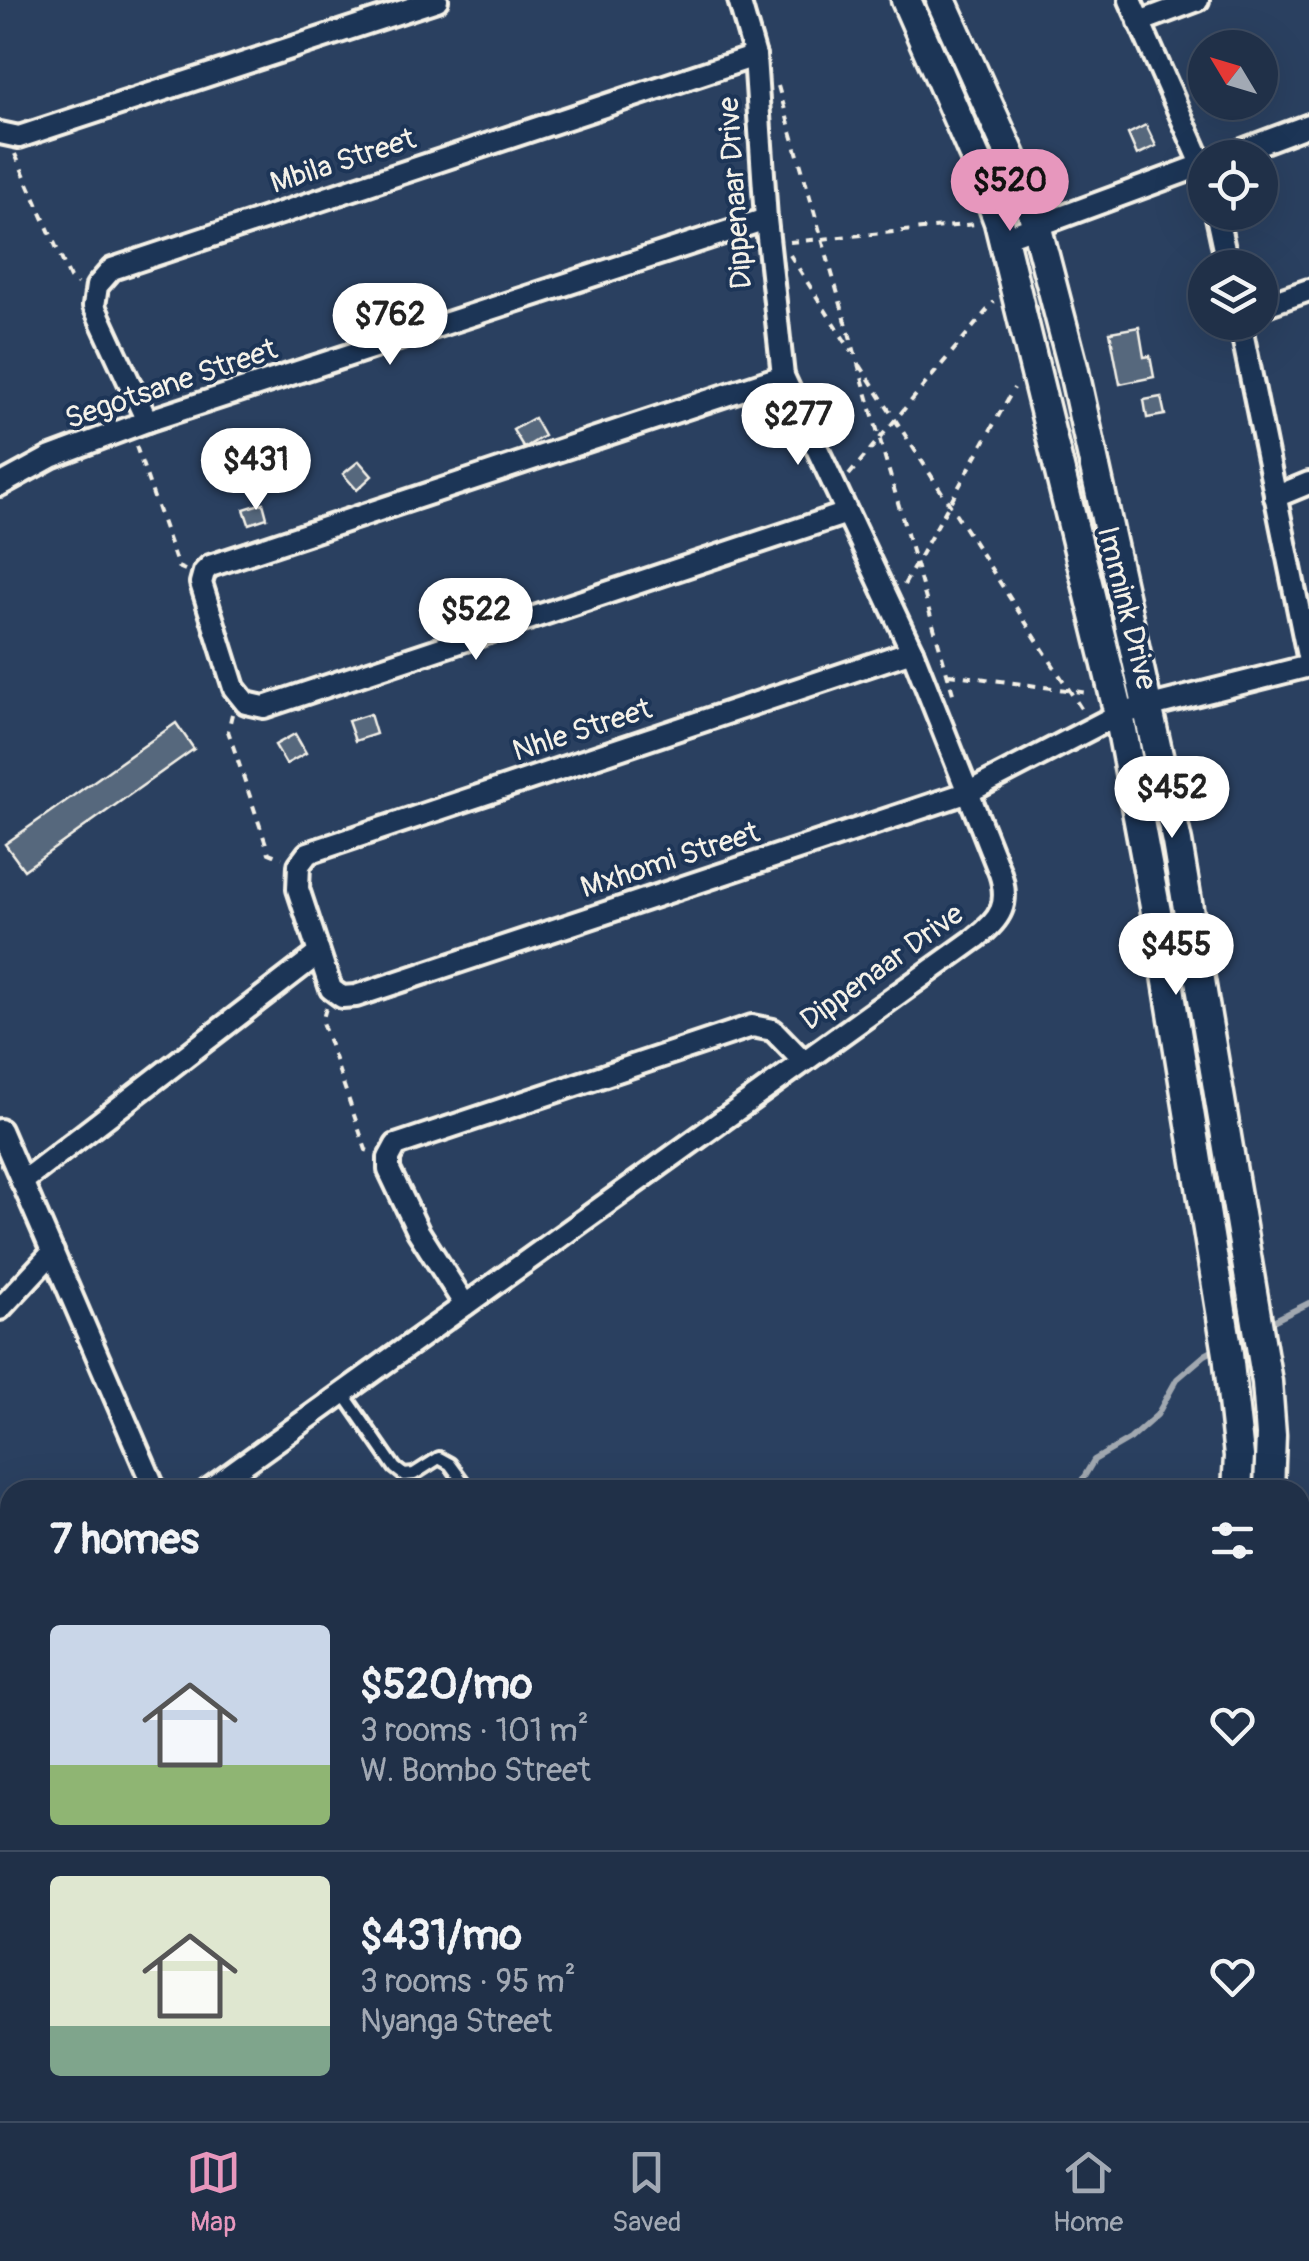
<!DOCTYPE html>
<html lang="en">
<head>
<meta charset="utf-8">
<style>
  :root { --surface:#203048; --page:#2d3c52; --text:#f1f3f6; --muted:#a2a9b4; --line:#3d4b60; --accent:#e797bd }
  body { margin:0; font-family:Pangolin,sans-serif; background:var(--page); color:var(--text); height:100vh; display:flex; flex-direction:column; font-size:38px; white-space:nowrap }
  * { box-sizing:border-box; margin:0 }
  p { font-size:32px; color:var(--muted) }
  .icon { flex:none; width:55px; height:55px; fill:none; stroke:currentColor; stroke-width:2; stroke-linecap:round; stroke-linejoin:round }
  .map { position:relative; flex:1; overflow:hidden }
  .drawer { position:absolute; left:0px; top:1480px; width:1310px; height:642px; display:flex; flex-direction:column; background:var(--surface); border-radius:30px 30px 0 0; box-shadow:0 10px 40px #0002,0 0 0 2px var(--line) }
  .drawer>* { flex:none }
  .needle { width:65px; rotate:308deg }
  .tools { position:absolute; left:1188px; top:30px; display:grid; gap:20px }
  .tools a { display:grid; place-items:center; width:90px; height:90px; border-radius:50%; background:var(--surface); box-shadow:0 10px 40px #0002,0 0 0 2px var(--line); font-size:50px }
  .price { position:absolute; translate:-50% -85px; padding:0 22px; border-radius:35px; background:#fff; color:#222; font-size:32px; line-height:65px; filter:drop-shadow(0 2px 5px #0008) }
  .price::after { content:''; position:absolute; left:50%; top:60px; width:30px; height:22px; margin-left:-15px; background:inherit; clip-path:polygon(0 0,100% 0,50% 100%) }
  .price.active { background:var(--accent); color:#111 }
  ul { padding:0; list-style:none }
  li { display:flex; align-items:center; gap:30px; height:250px; padding:0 50px }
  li+li { border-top:2px solid var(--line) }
  li span { display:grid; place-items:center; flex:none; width:280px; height:200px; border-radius:10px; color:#555 }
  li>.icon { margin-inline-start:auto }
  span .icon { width:120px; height:120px; fill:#fffc; stroke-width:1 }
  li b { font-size:42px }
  h2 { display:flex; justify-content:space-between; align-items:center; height:120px; padding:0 50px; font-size:42px }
  .dock { display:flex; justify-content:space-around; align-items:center; height:140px; border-top:2px solid var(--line); background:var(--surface); font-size:28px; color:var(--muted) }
  .dock a { display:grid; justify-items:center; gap:5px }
  .dock .active { color:var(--accent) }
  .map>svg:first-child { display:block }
  .green { fill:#445771; stroke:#9ca4ac; stroke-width:2.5 }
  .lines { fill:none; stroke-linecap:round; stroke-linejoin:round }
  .stream { stroke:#a1a8b0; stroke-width:6 }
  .building { fill:#56677d; stroke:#f4f1e8; stroke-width:2.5 }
  .service-casing { stroke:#f4f1e8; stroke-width:18 }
  .minor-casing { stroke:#f4f1e8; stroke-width:28 }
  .secondary-casing { stroke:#f4f1e8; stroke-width:35 }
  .path { stroke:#f4f1e8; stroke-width:4; stroke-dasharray:8 8; stroke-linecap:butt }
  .service { stroke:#1d3557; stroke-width:10 }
  .minor { stroke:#1d3557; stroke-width:20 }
  .secondary { stroke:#1d3557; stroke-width:28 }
  .labels { text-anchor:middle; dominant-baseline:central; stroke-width:8; stroke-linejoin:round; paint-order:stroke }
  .street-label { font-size:30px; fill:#f4f1e8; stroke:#1d3557 }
</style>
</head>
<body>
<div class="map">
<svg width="1309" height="2121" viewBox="0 0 1309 2121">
  <rect width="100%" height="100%" fill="#2a4060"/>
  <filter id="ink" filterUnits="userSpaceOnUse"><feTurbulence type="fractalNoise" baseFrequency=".01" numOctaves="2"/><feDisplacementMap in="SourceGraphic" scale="20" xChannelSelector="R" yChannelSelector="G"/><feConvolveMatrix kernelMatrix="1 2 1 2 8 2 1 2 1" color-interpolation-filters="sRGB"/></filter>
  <g filter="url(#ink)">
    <!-- green -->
    <path class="green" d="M1300,1714L1309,1718V1887L1300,1884Z"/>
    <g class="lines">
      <!-- stream -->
      <g class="stream">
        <path d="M1267,1324L1309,1303"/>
        <path d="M1069,1490L1078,1487L1094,1460L1130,1439L1157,1415L1177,1379L1205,1355L1220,1347"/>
        <path d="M152,2121L167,2112"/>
      </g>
    </g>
    <!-- building -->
    <g class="building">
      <path d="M1146,125L1156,146L1137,155L1128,134Z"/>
      <path d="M1139,327L1144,357L1150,356L1154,377L1120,384L1110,332Z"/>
      <path d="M1161,397L1165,415L1147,418L1144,400Z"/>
      <path d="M534,418L544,436L524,448L513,430Z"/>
      <path d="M359,461L372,476L357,490L343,474Z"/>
      <path d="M263,503L267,518L249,524L244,509Z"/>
      <path d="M370,714L376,734L355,741L348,721Z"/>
      <path d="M176,723L194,749L24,870L5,844Z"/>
      <path d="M295,734L306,753L286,764L275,745Z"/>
    </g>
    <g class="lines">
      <defs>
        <g id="service">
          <path d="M343,1393L395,1468L404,1475L414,1474L439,1458L450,1464L466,1486"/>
          <path d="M1196,2121L1200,2115"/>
        </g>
        <g id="minor">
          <path d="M1130,0L1205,171"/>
          <path d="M1139,22L1198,0"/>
          <path d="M0,133L19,137L437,0"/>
          <path d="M1221,158L1309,125"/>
          <path d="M1216,212L1228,268"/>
          <path d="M1004,238L1205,164"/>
          <path d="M1260,307L1309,290"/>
          <path d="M1240,322L1309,661"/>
          <path d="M783,376L210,566L204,572L201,583L234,688L246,703L264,707L847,513"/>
          <path d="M147,421L94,306L97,286L112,269L755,56"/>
          <path d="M0,485L51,457L147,421L766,219"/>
          <path d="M1275,497L1309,483"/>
          <path d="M912,651L308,853L299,865L298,889L331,989L342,997L356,996L969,792L1119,714L1309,666"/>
          <path d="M0,1130L155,1490"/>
          <path d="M22,1182L318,954"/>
          <path d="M465,1305L418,1231L389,1170V1158L396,1145L752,1026L773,1030L803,1061"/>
          <path d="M0,1309L53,1252"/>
          <path d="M208,1490L976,938C1001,919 1010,904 1000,873L912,651L783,376L766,219L755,56L739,0"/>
          <path d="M0,1642L10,1634"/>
          <path d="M1300,1673L1309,1678"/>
          <path d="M725,2112L738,2121"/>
          <path d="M541,2121L546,2112"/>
        </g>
        <g id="secondary">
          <path d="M906,0L977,162L999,222L1119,714L1162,944L1228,1354L1239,1456L1237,1490"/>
          <path d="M941,0L1028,194L1073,367L1177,842L1267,1382L1271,1435L1269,1490"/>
          <path d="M919,2121L925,2112"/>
          <path d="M959,2121L964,2112"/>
        </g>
      </defs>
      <!-- service casing -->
      <use href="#service" class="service-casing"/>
      <!-- minor casing -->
      <use href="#minor" class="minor-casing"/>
      <!-- secondary casing -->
      <use href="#secondary" class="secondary-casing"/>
      <!-- path -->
      <g class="path">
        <path d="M778,86L954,697"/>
        <path d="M15,154L70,278L77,284"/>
        <path d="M790,242L975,224"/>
        <path d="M790,255L852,352"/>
        <path d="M860,365L1082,710"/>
        <path d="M136,446L178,567L185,570"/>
        <path d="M849,475L994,302"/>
        <path d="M904,585L1014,388"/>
        <path d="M949,674L1088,693"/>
        <path d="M232,714L228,731L269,853L282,858"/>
        <path d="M326,1008L322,1022L366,1150L372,1152"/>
        <path d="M1300,1784L1309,1785"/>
        <path d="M1300,1874L1309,1888"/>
      </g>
      <!-- service -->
      <use href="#service" class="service"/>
      <!-- minor -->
      <use href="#minor" class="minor"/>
      <!-- secondary -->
      <use href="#secondary" class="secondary"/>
    </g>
  </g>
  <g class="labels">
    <!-- street labels -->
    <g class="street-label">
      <text transform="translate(343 161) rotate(-18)">Mbila Street</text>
      <text transform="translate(735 193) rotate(-94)">Dippenaar Drive</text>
      <text transform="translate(171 384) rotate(-19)">Segotsane Street</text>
      <text transform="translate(1127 608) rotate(76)">Immink Drive</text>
      <text transform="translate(582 730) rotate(-18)">Nhle Street</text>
      <text transform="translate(670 860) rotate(-18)">Mxhomi Street</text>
      <text transform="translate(882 967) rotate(-36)">Dippenaar Drive</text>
    </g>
  </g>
</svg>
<div class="tools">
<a><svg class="needle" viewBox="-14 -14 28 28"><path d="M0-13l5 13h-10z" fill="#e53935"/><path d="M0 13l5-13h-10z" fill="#a2a9b4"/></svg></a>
<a><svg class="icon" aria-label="locate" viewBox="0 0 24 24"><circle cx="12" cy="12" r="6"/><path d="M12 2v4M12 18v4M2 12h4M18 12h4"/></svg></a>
<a><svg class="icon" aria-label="layers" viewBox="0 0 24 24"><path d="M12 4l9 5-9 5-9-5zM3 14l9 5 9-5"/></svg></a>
</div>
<b class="price active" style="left:1010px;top:234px">$520</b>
<b class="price" style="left:390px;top:368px">$762</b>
<b class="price" style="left:798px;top:468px">$277</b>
<b class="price" style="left:256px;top:513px">$431</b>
<b class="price" style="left:476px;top:663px">$522</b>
<b class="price" style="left:1172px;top:841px">$452</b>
<b class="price" style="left:1176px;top:998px">$455</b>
<section class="drawer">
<h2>7 homes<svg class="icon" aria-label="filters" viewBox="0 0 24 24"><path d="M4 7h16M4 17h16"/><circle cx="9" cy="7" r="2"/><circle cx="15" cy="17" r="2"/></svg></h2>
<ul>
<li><span style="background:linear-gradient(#c9d6e8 70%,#8fb573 0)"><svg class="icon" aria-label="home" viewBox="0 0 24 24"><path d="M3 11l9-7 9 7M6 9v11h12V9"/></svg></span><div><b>$520/mo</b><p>3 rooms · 101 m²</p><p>W. Bombo Street</p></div><svg class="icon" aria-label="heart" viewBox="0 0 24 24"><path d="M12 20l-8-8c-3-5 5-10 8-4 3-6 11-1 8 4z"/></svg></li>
<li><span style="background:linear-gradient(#dfe7d0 75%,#7fa58c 0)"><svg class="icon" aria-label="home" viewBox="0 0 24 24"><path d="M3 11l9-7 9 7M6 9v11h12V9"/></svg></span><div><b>$431/mo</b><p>3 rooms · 95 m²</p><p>Nyanga Street</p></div><svg class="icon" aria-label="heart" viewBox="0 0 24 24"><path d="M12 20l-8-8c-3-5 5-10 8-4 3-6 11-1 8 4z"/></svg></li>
</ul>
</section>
</div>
<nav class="dock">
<a class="active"><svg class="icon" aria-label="map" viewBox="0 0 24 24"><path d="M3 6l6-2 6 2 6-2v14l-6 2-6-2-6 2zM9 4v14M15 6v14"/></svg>Map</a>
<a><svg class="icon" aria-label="saved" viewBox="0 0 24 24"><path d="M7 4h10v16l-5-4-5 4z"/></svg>Saved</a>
<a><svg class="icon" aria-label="home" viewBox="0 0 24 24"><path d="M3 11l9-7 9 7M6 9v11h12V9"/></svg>Home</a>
</nav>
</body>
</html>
